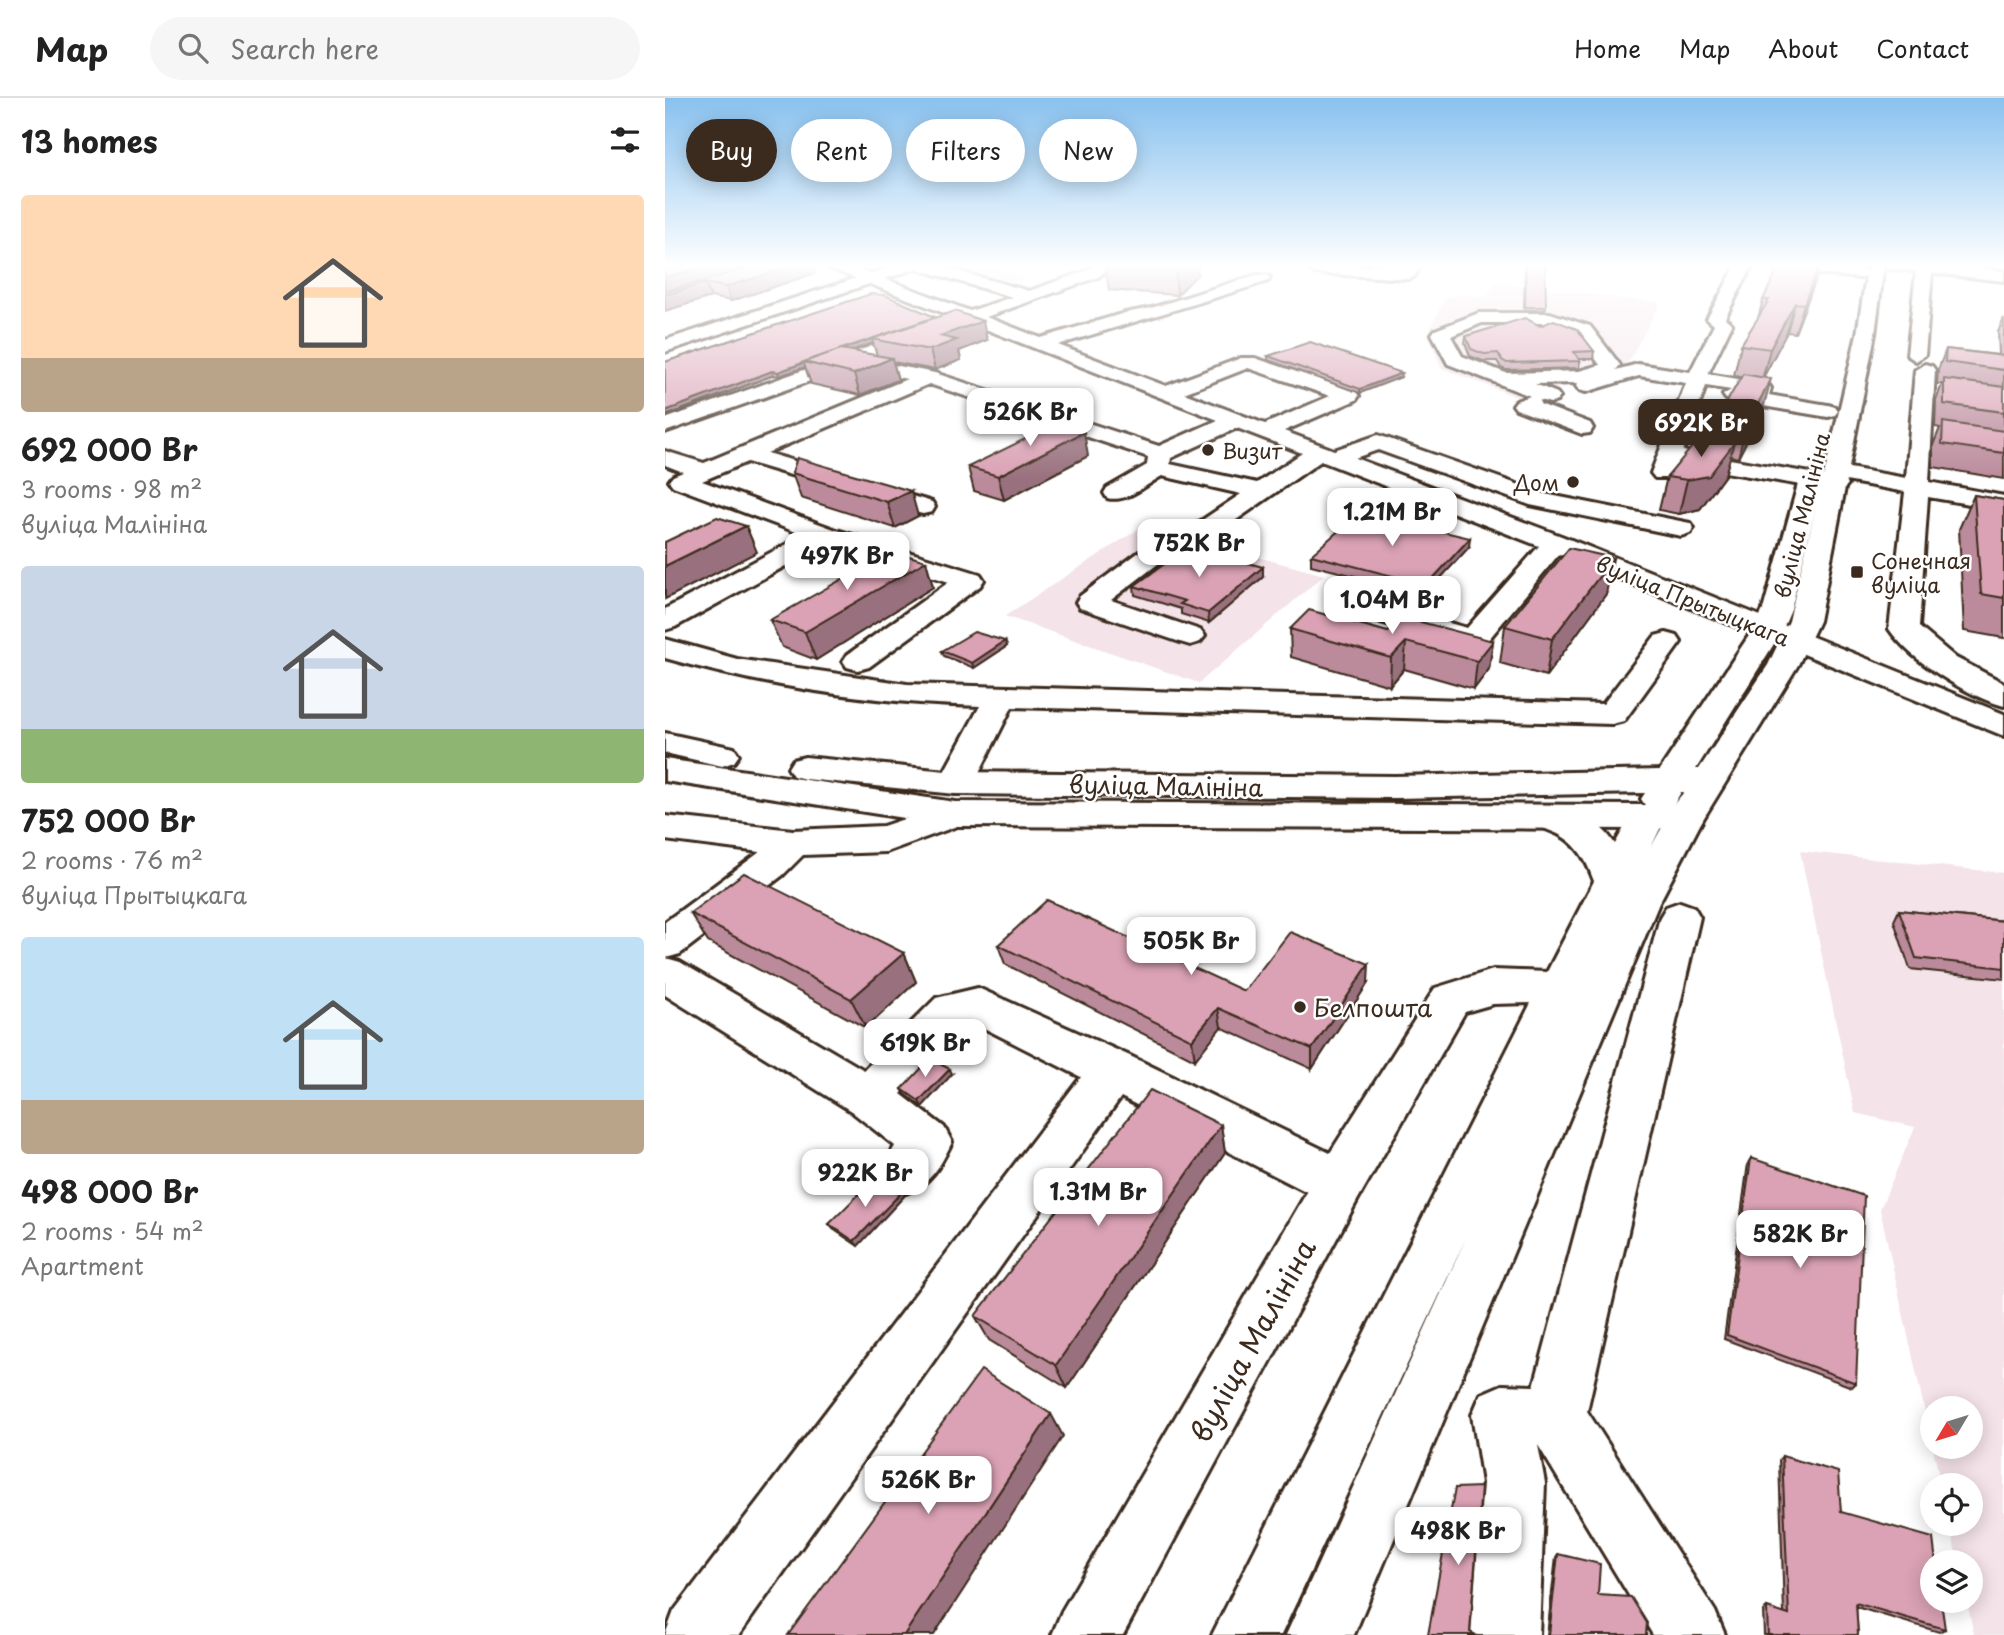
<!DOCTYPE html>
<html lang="en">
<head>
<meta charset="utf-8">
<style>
  :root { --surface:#fff; --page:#f6f6f6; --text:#222; --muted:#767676; --line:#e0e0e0; --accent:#3b2a1e }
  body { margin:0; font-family:"Playpen Sans",sans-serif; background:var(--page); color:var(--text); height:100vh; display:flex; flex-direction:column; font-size:26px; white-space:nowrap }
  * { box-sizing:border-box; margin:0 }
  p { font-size:23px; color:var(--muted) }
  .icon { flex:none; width:38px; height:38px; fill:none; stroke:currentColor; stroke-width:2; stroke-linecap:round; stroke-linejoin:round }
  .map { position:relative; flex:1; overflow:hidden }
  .drawer { display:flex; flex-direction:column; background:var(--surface); width:665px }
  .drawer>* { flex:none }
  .hud { position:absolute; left:21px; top:21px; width:665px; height:63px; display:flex; gap:14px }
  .needle { width:46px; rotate:232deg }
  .tools { position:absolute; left:1255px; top:1298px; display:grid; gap:14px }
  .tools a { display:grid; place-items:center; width:63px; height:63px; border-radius:50%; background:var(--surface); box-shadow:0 4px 18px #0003; font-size:35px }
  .price { position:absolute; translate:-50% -60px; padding:0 16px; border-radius:14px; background:#fff; color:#222; font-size:23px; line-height:46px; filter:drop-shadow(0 2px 4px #0008) }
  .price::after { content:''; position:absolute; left:50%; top:42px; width:21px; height:16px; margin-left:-10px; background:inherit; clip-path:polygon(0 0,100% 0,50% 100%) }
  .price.on { background:var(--accent); color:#fff }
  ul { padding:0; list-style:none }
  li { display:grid; align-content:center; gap:14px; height:371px; padding:0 21px }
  li span { display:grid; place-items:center; height:217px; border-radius:7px; color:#555 }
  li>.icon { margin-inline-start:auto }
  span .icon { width:126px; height:126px; fill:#fffc; stroke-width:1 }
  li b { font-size:30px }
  h2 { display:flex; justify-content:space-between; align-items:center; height:84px; padding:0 21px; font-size:30px }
  .chip { padding:0 24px; border-radius:32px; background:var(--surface); box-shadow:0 4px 18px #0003; font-size:24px; line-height:63px }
  .chip.on { background:var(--accent); color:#fff }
  header { display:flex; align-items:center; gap:42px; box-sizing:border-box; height:98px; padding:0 35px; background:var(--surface); border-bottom:2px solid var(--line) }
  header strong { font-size:33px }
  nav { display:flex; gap:38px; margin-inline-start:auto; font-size:24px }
  .search { width:490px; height:63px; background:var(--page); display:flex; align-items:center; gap:18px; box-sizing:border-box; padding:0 24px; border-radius:38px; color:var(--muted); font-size:26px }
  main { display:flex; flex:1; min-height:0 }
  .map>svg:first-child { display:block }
  .built { fill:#f4e3e8 }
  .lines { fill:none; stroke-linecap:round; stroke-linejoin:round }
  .minor-casing { stroke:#3b2a1e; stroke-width:6 }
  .major-casing { stroke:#3b2a1e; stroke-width:6 }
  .minor { fill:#fff; fill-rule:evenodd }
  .major { fill:#fff; fill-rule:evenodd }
  .wall { fill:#bb8b9b; stroke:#3b2a1e; stroke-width:2; fill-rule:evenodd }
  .shaded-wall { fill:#99717e; stroke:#3b2a1e; stroke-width:2 }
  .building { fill:#daa2b4; stroke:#3b2a1e; stroke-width:2 }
  .poi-dot { fill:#3b2a1e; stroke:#fff; stroke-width:2.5 }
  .labels { text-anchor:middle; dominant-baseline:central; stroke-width:5; stroke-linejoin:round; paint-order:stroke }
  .far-poi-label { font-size:21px; fill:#3b2a1e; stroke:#fff; text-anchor:start }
  .far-street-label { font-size:21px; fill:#3b2a1e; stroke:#fff }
  .street-label { font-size:24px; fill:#3b2a1e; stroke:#fff }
  .poi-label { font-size:24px; fill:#3b2a1e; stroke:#fff; text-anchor:start }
  .near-street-label { font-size:28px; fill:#3b2a1e; stroke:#fff }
</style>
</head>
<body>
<header>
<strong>Map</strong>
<div class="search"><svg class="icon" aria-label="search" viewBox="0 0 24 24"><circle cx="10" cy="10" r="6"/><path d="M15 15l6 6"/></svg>Search here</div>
<nav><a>Home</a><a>Map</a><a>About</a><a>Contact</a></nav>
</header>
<main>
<section class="drawer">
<h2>13 homes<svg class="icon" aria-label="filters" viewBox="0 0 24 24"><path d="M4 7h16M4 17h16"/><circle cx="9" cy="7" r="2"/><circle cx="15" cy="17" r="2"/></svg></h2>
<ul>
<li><span style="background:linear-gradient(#ffd9b3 75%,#b9a48a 0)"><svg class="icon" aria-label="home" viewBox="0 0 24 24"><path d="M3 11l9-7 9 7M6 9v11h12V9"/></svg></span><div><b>692 000 Br</b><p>3 rooms · 98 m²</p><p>вуліца Малініна</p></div></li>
<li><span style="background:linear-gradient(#c9d6e8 75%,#8fb573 0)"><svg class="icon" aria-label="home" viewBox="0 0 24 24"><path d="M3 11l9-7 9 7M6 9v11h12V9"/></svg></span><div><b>752 000 Br</b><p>2 rooms · 76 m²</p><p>вуліца Прытыцкага</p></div></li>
<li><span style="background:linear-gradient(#bfe0f5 75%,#b9a48a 0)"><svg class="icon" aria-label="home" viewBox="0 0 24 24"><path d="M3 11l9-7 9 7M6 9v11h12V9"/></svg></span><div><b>498 000 Br</b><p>2 rooms · 54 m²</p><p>Apartment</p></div></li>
</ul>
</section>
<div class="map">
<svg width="1339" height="1537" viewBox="0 0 1339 1537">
  <rect width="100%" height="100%" fill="#fff"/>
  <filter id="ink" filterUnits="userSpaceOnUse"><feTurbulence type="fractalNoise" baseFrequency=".0143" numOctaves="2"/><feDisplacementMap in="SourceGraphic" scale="14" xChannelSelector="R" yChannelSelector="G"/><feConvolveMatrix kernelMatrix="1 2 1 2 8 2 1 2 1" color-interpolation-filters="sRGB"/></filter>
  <g filter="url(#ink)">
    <!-- built -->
    <g class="built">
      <path d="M284,166H317L365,179L348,184Z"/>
      <path d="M830,185L995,205L961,269L886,293L878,292L854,300L776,270L763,236L780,200L791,197L822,199Z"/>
      <path d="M478,428L659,477L534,585L340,518Z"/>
      <path d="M1135,753L1339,775V1537H1309L1302,1503H1306V1465H1293L1285,1426H1306V1388H1276L1268,1349H1306V1311H1267V1346L1215,1111L1250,1029L1190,1015Z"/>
    </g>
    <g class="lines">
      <defs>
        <g id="minor">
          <path d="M159,166H181L305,213L347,199L246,169L243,166H268L364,193L421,173L432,166H450L433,179L321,219L376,240L460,215L486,210L591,177H603L605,180L603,183C533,206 463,225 393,247L501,288L576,260H590L691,294L694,298L691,302L619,333L669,352L713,337L880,396L1025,425L1029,430L1025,435L1016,438L865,407L713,352L690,360L899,439L1339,616V638L894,456L819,547L808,550L691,517L687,511L691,505L701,502L802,530L874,448L656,363L528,452H511L446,502L535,532L540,538L535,544L525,547L515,544L415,510L411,504L415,498L497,437L506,435L515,437L576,396L497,378C480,387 462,405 442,400L439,395L442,390L482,367L483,359L264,286L102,355L267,404L270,409L267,414L258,416L249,414L82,364L37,383L169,431L315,476L319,482L315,488L204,569L193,572L182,569L178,563L182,557L284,484L162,445L10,529L0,532V511L139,437L8,388L4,383L8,378L18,374L0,367V353L39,365L242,281L182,270L0,334V321L289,219L162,169ZM305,225L553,322L494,348L270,275L203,262ZM583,270L665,298L600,326L519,295ZM572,330L637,355L592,385L505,366L506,360Z"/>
          <path d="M661,166L704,169L702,166H753L755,169L749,179L743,181L650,175L642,170L645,166Z"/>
          <path d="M1072,166H1088L1060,220L1067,226L1043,276L1103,286L1106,290L1104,297L1163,307L1170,309L1173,313L1170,317L1163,319L1068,303L1061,301L1058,297L1066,292L1041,288L1018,353L1163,378L1161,375L1165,370L1173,368L1241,380L1250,272L1260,266L1267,268L1270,272L1264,384L1339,398V412L1263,399L1254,529L1291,560L1339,585V608C1302,598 1246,563 1224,531L1240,394L1181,383L1183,386L1179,391L1171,393L1013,366L1006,380H990L986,375L1021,285L974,278L921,294L914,292L911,288L913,285L870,286L892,295L895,299L892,303L885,305L875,302V306L925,325L928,330L925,335L917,336L851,311L848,307L851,303L865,298L783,266L767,236L770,232L814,215H885L925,228L955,267L951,272L973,266L1025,274L1049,227L1042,221ZM817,225H883L913,236L935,267L914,273L841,275L797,258L786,238Z"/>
          <path d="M1100,166C1120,166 1192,163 1204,175L1196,180L1108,171Z"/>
          <path d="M1216,166H1268L1339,173V183L1267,175L1260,257L1251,263L1242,257L1251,173L1224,171Z"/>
          <path d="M1001,535L1012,538L1016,544L959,623L947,626L347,609L309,685L303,693L291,696L279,693L273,685L315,608C209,605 102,589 0,560V541L72,561L242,586L938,606L990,538Z"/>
          <path d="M290,704L303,708L308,716L303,724L221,754L138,757L118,777L15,856L1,860L15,864L199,972L271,900L313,890L465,958L665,1055L770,890L828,872L882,874L929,783C921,762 914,747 893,736C882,731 873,730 866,719L871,710C899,703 935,722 950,746L970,710L983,707L996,710L1001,719L986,749L1009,708L1022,705L1035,708L1040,717L994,805L689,1537H621L801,1140L616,1537H547L866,905L828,906L800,914L693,1101L458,1537H387L397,1513L642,1094L456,999L74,1537H0L9,1513L416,979L309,925L300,927L236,996L279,1029L287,1044C275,1068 267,1085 241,1095L223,1088L216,1072L230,1048L186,1013L0,897V824L95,754L0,742V718L128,732L218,728Z"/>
          <path d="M1015,804L1029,809L1035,819L922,1313L1050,1513L1060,1537H988L873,1347L880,1385L874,1537H806L818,1385L807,1317L816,1296L837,1287L869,1288L995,819L1001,809Z"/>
        </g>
        <g id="major">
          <path d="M235,166H258L255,169L0,254V242Z"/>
          <path d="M1203,166H1219L1210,236L1154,523L1133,567L1035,726L1022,729L983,731L290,728L0,683V661L290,704L980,707L976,701L980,695L730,700L291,696L140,681L128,678L123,670L128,662L140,659L291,674L730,678L995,672L1087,533L1098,512L1133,386L1137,381H1153L1157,386L1192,236ZM1151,408L1124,523L1103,567L1034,671H1031L1117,533L1126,512ZM1016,694H1019L1009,706Z"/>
          <path d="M0,635L69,650L74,657L69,664L57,668L0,655Z"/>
        </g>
      </defs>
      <!-- minor casing -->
      <use href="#minor" class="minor-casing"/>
      <!-- major casing -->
      <use href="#major" class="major-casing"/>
      <!-- minor -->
      <use href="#minor" class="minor"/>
      <!-- major -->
      <use href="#major" class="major"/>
    </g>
    <!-- wall -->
    <g class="wall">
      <path d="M0,166L150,175L66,203L46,199Z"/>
      <path d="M440,166H532L533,176L512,197L444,192Z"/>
      <path d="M860,166L881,209L880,212H859Z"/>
      <path d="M1151,181L1130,235L1122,234L1098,279V311L1073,360L1065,358L1060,377L1035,411L1014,416L994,412L1002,379L1046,341L1051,323L1076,279L1069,277L1076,247L1093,220L1098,202Z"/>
      <path d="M206,196L322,242L294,253L296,262L270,272L228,264L233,282L195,297L146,286L140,269L114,278L109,277L0,318V264ZM208,245L212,258L185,253Z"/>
      <path d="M1339,220V381L1268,369V347L1275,330L1270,329L1271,303L1277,286H1272L1273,272L1281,251L1334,257L1333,234Z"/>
      <path d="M801,238L929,253L928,261H914L915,263L914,270L841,272L836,270L832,263H818L805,258L800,245Z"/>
      <path d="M603,258L737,275L736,279L695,295L603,262Z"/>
      <path d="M423,358L339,402L309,393L303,369Z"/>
      <path d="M132,360L253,418L230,430L136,400L127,375Z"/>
      <path d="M1309,397L1339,402V540L1299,533L1294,431Z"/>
      <path d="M804,449L761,496L646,467V457Z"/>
      <path d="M261,463L268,489L151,562L117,549L105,522Z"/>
      <path d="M598,479L544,525L516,516V511L470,497L469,488Z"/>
      <path d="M941,496L881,578L835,565L840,528Z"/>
      <path d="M625,531L723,534L828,543L824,571L809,591L739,571L725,588L626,559Z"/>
      <path d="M340,543L342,548L309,570L279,558L277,553Z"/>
      <path d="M1234,812L1339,823V881L1245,871L1229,823Z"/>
      <path d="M25,815L239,855L251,884L201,930L43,844Z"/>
      <path d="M333,847L579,893L703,885L647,971L556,929L530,962L340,866Z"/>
      <path d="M287,976L257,1009L240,996L237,991Z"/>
      <path d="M556,1027L560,1055L402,1290L324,1242L310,1218Z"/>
      <path d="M1086,1060L1191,1285L1187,1289L1059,1241L1083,1065Z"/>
      <path d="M220,1086L238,1093L240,1097L193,1148L168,1131L164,1126Z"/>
      <path d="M1117,1358L1176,1414L1280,1531L1274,1534L1191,1509L1193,1537H1099L1098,1513L1102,1510L1119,1516L1114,1362Z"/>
      <path d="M893,1456L933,1497L981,1537H882L891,1459Z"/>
    </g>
    <!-- shaded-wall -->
    <g class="shaded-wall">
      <path d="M52,166H106L0,194V179Z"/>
      <path d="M134,166H148L150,175L66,203L61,189Z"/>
      <path d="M511,166H532L533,176L512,197L510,167Z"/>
      <path d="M1154,166H1155L1151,181L1130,235L1139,206Z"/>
      <path d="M40,185L46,199L0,213V197Z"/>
      <path d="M1130,205L1122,234L1097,282L1105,251Z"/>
      <path d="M318,223L322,242L294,253L296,262L270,272L265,252L275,238Z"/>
      <path d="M207,241L208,245L148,266L140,264Z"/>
      <path d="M227,260L233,282L195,297L189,276Z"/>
      <path d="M139,265L140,269L114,278L113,274Z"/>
      <path d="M107,273L109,277L0,318V313Z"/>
      <path d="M737,275L736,279L695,295V291Z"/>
      <path d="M1106,281L1098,311L1073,360L1081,328Z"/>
      <path d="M419,334L423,358L339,402L333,378Z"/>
      <path d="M1069,345L1060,377L1035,411L1014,416L1022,382Z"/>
      <path d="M246,393L253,418L230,430L222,404Z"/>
      <path d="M81,428L92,454L0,501V468Z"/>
      <path d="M805,440L804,449L761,496L762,487Z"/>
      <path d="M948,460L941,496L881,578L887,541Z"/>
      <path d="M261,463L268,489L151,562L140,534Z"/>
      <path d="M598,469V479L544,525L543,515Z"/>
      <path d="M340,543L342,548L309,570L307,565Z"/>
      <path d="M828,543L824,571L809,591L812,563Z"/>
      <path d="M741,544L739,571L725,588L726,560Z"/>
      <path d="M239,855L251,884L201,930L186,901Z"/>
      <path d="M704,866L703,885L647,971V951Z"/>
      <path d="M553,910L556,929L530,962L527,942Z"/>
      <path d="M285,971L287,976L257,1009L254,1003Z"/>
      <path d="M556,1027L560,1055L402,1290L391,1267Z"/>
      <path d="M238,1093L240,1097L193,1148L189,1143Z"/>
      <path d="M386,1316L398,1338L269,1537H239Z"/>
    </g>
    <!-- building -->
    <g class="building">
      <path d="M0,166H52L0,179Z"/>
      <path d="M98,166H134L61,189L40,185L0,197V194Z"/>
      <path d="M487,166H511L510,167Z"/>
      <path d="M861,166H880L881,209H860Z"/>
      <path d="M1115,166H1154L1139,206L1130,205L1105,251L1076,247L1104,202H1098Z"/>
      <path d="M206,196L220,197L270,219L139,264H140L113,274L107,273L0,313V264Z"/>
      <path d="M290,213L318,223L275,238L292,242L265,252L207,241Z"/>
      <path d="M860,220L875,228L889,222L912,231L929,253L909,254L915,263L842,265L837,262L833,255L819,256L806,251L801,238Z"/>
      <path d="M645,244L737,275L695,291L603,258Z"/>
      <path d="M176,251L227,260L189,276L139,264Z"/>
      <path d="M1281,251L1339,258V272L1280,264Z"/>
      <path d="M1078,276L1106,281L1081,328L1051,323Z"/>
      <path d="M1279,281L1339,289V314L1279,306Z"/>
      <path d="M409,317L419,334L333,378L303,369Z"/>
      <path d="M1278,324L1339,333V355L1277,346Z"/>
      <path d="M1035,339L1069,345L1044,378L1022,382L1002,379Z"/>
      <path d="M132,360L246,393L222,404L127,375Z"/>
      <path d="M1309,397L1339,402V500L1316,496Z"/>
      <path d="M695,414L805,440L762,487L646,457Z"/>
      <path d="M52,419L81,428L0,468V444Z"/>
      <path d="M523,449L598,469L543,515L515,506L520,503L469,488Z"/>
      <path d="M904,450L948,460L887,541L840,528Z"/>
      <path d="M227,453L261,463L140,534L105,522Z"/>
      <path d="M644,512L723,534L737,519L828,543L812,563L741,544L726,560L625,531Z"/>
      <path d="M309,534L340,543L307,565L277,553Z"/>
      <path d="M79,775L239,855L186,901L25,815Z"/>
      <path d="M382,802L579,893L625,834L704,866L647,951L553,910L527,942L333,847Z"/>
      <path d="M1234,812L1339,823V870L1251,860Z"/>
      <path d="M265,961L285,971L254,1003L237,991Z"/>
      <path d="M485,992L556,1027L391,1267L310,1218Z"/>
      <path d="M1086,1060L1199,1098L1191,1285L1062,1237Z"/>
      <path d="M214,1076L219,1086L238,1093L189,1143L164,1126Z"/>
      <path d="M316,1272L386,1316L239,1537H123Z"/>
      <path d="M1117,1358L1173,1374L1176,1414L1268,1440L1271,1465H1267V1503H1276L1280,1531L1191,1505L1193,1537H1103L1102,1510L1124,1517Z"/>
      <path d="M816,1389L805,1534L811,1537H763L790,1390Z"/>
      <path d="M893,1456L935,1466L933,1497L966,1499L982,1525L981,1537H884Z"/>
    </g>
  </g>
  <!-- sky -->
  <linearGradient id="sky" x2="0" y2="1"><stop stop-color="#88c1ef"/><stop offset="0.44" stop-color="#fff"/><stop offset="1" stop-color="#fff" stop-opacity="0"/></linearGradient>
  <rect width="1339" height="381" fill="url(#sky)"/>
  <!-- markers -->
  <g class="poi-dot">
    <circle cx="543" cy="352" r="7"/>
    <circle cx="908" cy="384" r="7"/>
    <rect x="1185" y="467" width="14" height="14" rx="3.5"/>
    <circle cx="635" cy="909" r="7"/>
  </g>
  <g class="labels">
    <!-- far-poi labels -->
    <g class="far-poi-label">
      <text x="557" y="352">Визит</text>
      <text x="894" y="384" text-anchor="end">Дом</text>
      <text x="1206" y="462">Сонечная<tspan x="1206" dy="24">вуліца</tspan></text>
    </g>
    <!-- far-street labels -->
    <g class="far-street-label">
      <text transform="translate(1136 417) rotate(-76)">вуліца Малініна</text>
      <text transform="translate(1028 502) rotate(22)">вуліца Прытыцкага</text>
    </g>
    <!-- street labels -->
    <g class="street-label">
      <text transform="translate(501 687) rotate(1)">вуліца Малініна</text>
    </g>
    <!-- poi labels -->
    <g class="poi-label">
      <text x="649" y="909">Белпошта</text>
    </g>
    <!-- near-street labels -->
    <g class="near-street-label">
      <text transform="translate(587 1242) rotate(-61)">вуліца Малініна</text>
    </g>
  </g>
</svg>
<div class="tools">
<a><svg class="needle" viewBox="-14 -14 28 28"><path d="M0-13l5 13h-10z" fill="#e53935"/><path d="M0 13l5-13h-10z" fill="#767676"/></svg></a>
<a><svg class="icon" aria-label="locate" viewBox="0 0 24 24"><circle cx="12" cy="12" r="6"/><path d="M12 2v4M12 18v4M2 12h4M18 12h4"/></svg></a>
<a><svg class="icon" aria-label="layers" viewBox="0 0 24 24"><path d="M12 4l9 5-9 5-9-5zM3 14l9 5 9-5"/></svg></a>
</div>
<b class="price" style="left:365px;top:350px">526K Br</b>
<b class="price on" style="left:1036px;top:361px">692K Br</b>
<b class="price" style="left:727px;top:450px">1.21M Br</b>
<b class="price" style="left:534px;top:481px">752K Br</b>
<b class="price" style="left:182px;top:494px">497K Br</b>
<b class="price" style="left:727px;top:538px">1.04M Br</b>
<b class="price" style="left:526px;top:879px">505K Br</b>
<b class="price" style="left:260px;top:981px">619K Br</b>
<b class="price" style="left:200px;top:1111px">922K Br</b>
<b class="price" style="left:433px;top:1130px">1.31M Br</b>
<b class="price" style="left:1135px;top:1172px">582K Br</b>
<b class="price" style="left:263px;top:1418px">526K Br</b>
<b class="price" style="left:793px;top:1469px">498K Br</b>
<div class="hud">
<a class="chip on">Buy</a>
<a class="chip">Rent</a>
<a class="chip">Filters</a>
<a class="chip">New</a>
</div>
</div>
</main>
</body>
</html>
